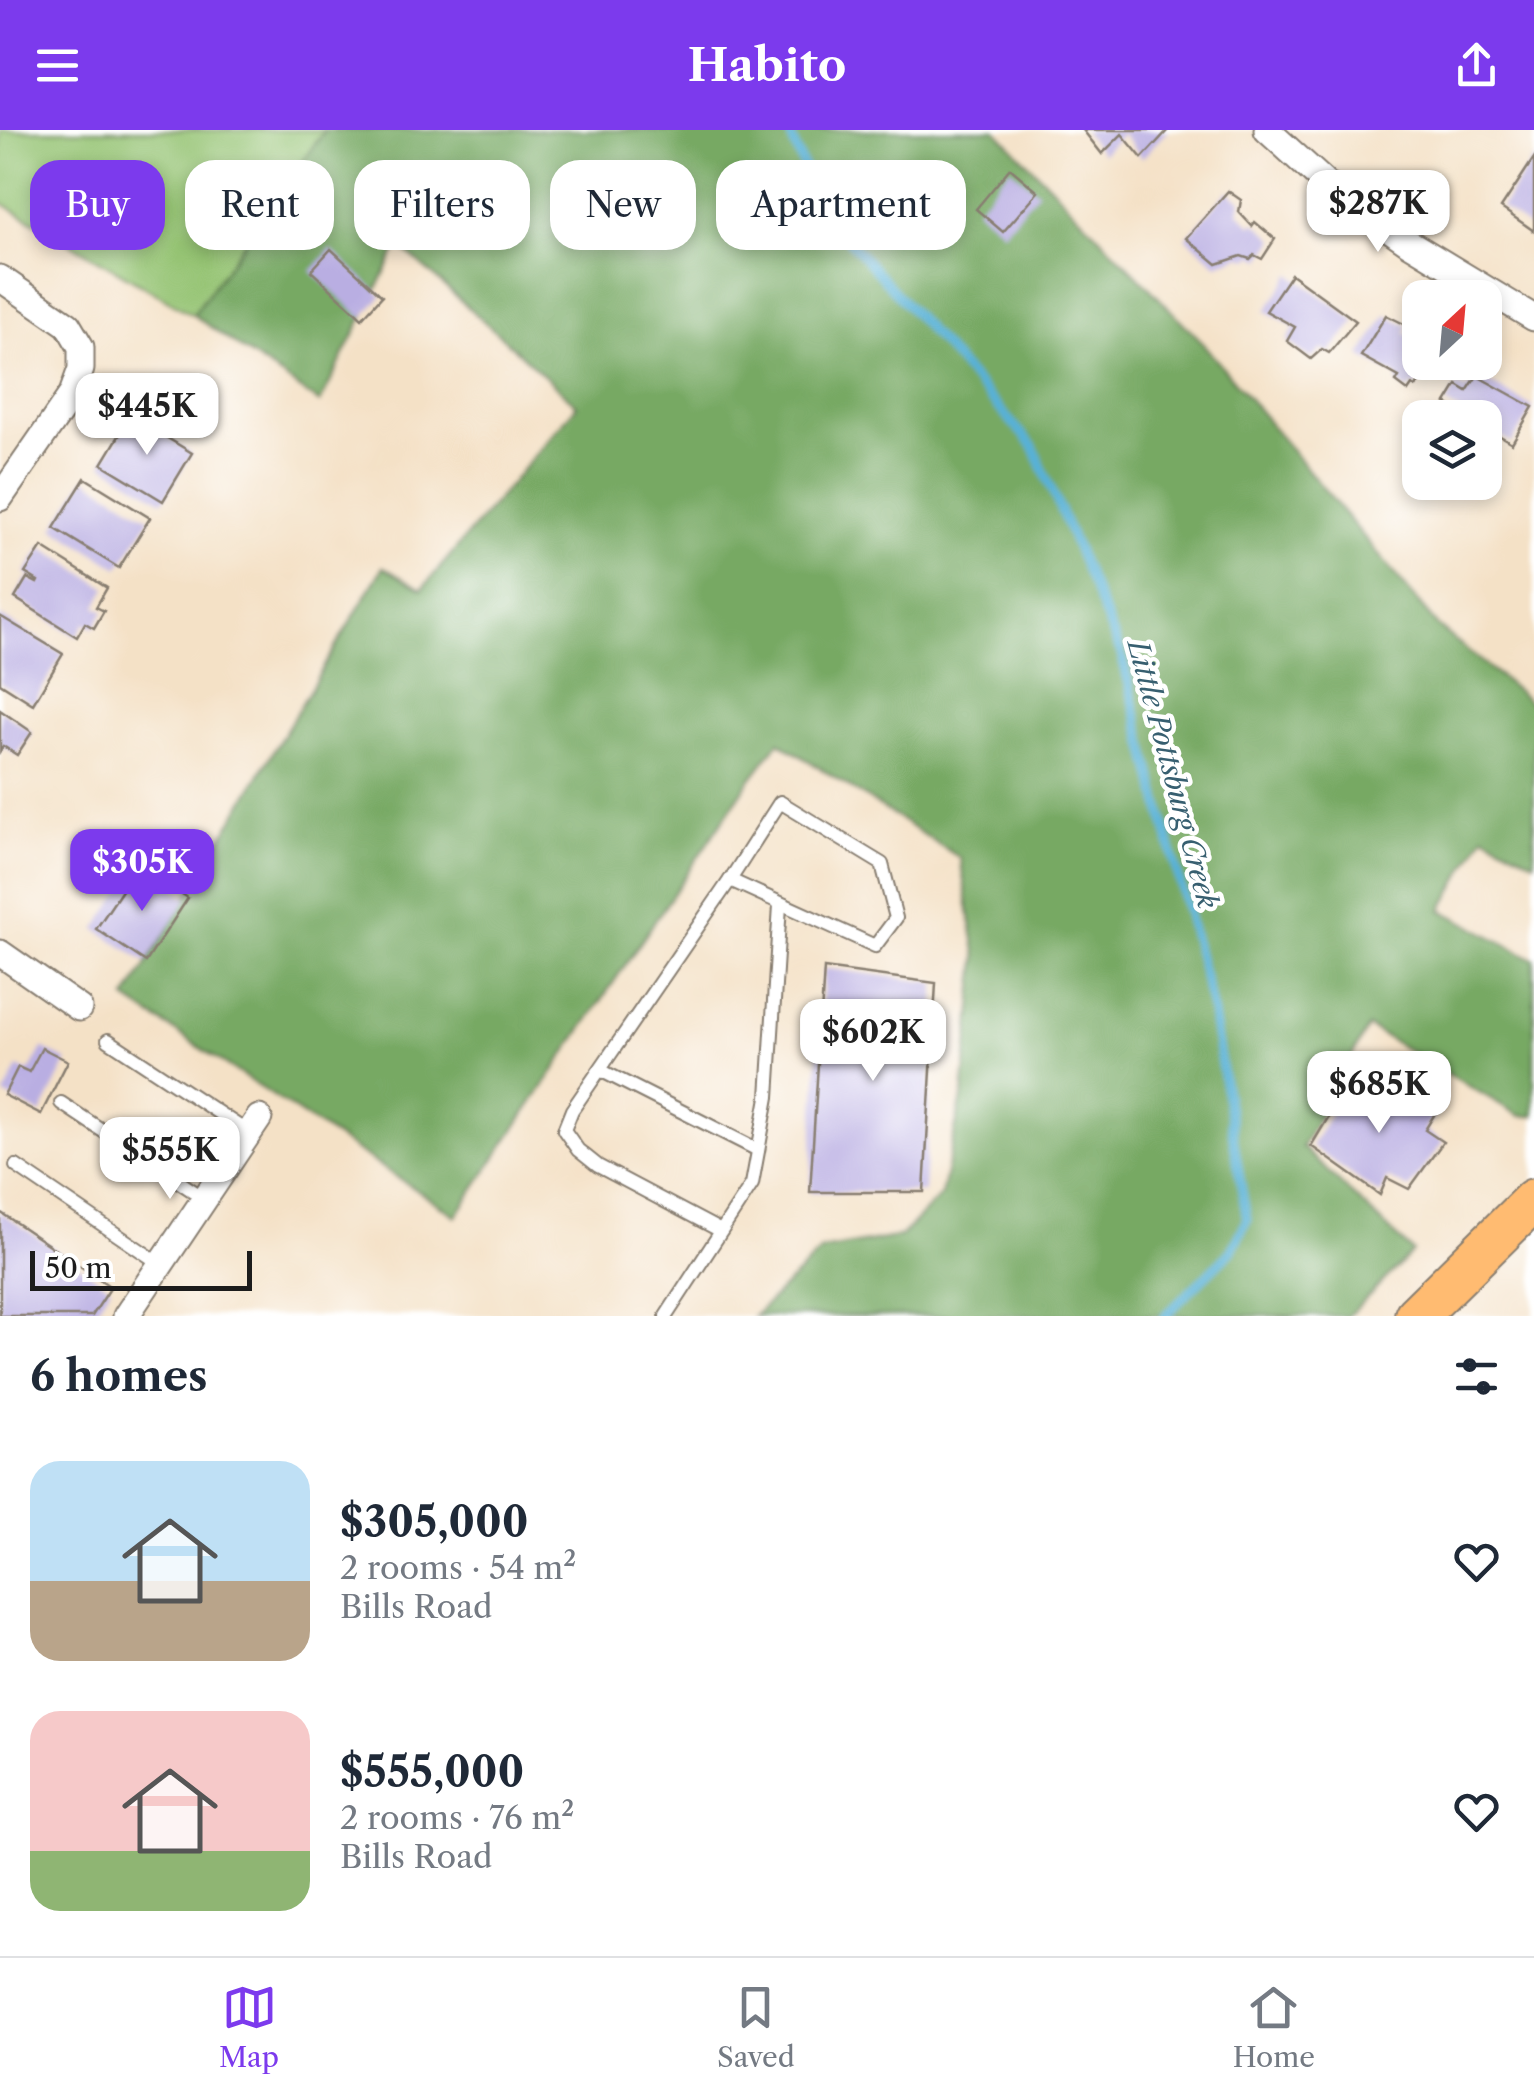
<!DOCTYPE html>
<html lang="en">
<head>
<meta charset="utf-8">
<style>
  :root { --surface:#fff; --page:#f6f6f7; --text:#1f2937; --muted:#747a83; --line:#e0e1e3; --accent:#7c3aed }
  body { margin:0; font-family:"Libre Caslon Text",serif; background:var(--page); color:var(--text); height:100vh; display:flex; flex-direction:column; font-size:38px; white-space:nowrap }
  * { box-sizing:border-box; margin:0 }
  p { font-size:32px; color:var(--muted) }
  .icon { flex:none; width:55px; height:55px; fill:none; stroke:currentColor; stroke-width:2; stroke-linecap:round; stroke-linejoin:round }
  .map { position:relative; height:1186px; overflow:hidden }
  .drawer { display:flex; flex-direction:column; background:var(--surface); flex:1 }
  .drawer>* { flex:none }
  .banner { position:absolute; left:30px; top:30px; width:1000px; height:90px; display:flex; gap:20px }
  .needle { width:65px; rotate:26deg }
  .buttons { position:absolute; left:1402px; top:150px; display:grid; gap:20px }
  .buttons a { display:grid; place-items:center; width:100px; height:100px; border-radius:20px; background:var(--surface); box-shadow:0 5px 15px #0003; font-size:50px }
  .scale { position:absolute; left:30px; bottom:25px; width:222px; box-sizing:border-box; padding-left:10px; border:5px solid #1c1c1c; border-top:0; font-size:28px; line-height:35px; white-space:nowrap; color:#1c1c1c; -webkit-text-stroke:8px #fff; paint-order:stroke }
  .price { position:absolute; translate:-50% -85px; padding:0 22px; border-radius:20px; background:#fff; color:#222; font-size:32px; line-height:65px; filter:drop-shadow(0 2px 5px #0008) }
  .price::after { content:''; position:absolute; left:50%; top:60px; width:30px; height:22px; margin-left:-15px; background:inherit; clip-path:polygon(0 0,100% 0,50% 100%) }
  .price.selected { background:var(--accent); color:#fff }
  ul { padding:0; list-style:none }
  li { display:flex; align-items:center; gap:30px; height:250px; padding:0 30px }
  li span { display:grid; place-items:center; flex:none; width:280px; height:200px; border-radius:30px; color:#555 }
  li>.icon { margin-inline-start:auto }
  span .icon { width:120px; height:120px; fill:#fffc; stroke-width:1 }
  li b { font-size:42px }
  h2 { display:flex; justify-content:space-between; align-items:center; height:120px; padding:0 30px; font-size:42px }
  .pill { padding:0 35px; border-radius:30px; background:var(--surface); box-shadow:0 5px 15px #0003; font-size:35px; line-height:90px }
  .pill.selected { background:var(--accent); color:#fff }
  header { display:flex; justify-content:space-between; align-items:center; height:130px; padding:0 30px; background:var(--accent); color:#fff; font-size:45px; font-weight:700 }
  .menu { display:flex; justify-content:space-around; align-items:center; height:140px; border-top:2px solid var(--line); background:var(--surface); font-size:28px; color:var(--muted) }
  .menu a { display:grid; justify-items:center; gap:5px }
  .menu .selected { color:var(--accent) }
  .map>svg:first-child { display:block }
  .green { fill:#94c372; stroke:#587047; stroke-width:2.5 }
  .forest { fill:#77a964; stroke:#4a6240; stroke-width:2.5 }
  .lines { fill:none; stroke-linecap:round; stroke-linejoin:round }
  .stream { stroke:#59b1d6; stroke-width:9 }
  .building { fill:#b9aee2 }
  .service-casing { stroke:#887e71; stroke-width:16 }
  .minor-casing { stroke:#887e71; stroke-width:29 }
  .trunk-casing { stroke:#887e71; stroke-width:46 }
  .service { stroke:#fff; stroke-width:12 }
  .minor { stroke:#fff; stroke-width:25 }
  .trunk { stroke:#ffbb71; stroke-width:42 }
  .labels { text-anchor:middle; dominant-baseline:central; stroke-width:9; stroke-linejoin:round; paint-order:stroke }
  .water-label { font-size:28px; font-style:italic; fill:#375f70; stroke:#fff }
</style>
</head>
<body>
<header><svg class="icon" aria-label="menu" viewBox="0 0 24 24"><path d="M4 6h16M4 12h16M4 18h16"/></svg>Habito<svg class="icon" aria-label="share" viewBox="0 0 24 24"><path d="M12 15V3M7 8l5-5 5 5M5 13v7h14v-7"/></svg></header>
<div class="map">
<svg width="1534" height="1186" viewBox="0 0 1534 1186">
  <rect width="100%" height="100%" fill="#fff"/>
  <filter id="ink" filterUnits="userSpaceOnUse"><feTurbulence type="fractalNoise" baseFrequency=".01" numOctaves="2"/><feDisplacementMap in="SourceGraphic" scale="20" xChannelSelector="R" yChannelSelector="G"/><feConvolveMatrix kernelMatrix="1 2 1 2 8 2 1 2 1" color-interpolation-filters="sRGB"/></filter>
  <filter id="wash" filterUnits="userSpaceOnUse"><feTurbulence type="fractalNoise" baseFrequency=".0048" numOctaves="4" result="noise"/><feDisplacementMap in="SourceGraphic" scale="40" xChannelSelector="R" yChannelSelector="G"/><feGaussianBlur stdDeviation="2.25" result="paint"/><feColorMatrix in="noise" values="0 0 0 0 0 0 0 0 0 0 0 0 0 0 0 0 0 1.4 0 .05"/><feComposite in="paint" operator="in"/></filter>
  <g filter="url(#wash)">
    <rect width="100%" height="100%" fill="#f4e1c6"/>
    <!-- green -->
    <path class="green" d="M0,0H325L193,185L0,72Z"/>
    <!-- forest -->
    <path class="forest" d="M325,0H996L1200,210L1438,496L1534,575V732L1484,705L1442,780L1534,829V986H1520L1368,897L1302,1017L1413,1122L1348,1186H754L822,1120L901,1106L941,1065L963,963L977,828L960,728L779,612L750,650L456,1086L126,869L383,437L422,459L577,275L399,115L320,273L193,185Z"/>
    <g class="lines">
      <!-- stream -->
      <path class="stream" d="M788,0L823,82L1033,316L1121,523L1211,874L1247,1090L1232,1120L1165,1186"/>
    </g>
    <g id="blocks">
      <!-- building -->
      <g class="building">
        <path d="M1083,0H1168L1142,28L1122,4L1102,24Z"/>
        <path d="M1534,28V101L1501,78Z"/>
        <path d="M1010,38L1038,62L1003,102L976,79Z"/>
        <path d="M1228,61L1241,70L1239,82L1252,96L1255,92L1275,109L1262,129L1254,125L1250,129L1241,126L1217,134L1186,108Z"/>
        <path d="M331,119L382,166L362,188L311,141Z"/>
        <path d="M1291,144L1356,191L1329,223L1322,219L1311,229L1287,211L1295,197L1266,181Z"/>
        <path d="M1386,185L1408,196L1405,203L1420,213V232H1437L1427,248L1423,246L1416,257L1412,255L1408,261L1396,252L1399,247L1361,226Z"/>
        <path d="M1477,246L1533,277L1512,313L1485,297V288H1470L1446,273L1457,255L1467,261Z"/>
        <path d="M131,286L192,323L163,371L102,334Z"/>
        <path d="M85,348L150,388L119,438L54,398Z"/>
        <path d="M42,417L107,458L96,477L104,481L94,498L85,493L77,507L15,468L27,448L37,453L38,451L25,443Z"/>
        <path d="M0,486L63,524L33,574L0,553Z"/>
        <path d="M0,580L32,602L17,625L3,616L0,621Z"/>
        <path d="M139,735L188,768L146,832L96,799Z"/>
        <path d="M824,838L936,853L924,1062H810Z"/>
        <path d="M42,918L68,931L41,984L4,965L18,937L29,942Z"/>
        <path d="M1382,948L1436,982L1425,1000L1443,1012L1409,1059L1387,1048L1380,1065L1311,1016L1350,951L1371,963Z"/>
        <path d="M0,1082L111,1157L92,1186H0Z"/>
      </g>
    </g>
  </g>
  <g filter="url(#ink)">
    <use href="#blocks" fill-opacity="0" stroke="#887e71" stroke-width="2.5"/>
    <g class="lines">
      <defs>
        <g id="service">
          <path d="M780,672L882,734L896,788L875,816L730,750Z"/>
          <path d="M108,910L249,1003"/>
          <path d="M600,940L758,1020"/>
          <path d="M61,973L205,1069"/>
          <path d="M16,1036L162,1135"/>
          <path d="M721,1101L598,1036L578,1020L564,1000L572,980L730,750"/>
          <path d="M666,1186L752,1054L768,967L780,775"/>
        </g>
        <g id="minor">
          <path d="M1267,0L1333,60L1408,112L1534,188"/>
          <path d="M0,148L68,195L81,217V239L72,264L0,368"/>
          <path d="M0,823L79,878"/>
          <path d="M126,1186L259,988"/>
        </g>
        <path id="trunk" d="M1416,1186L1534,1070"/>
      </defs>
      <!-- service casing -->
      <use href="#service" class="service-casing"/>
      <!-- minor casing -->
      <use href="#minor" class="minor-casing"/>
      <!-- trunk casing -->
      <use href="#trunk" class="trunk-casing"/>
      <!-- service -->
      <use href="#service" class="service"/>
      <!-- minor -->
      <use href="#minor" class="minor"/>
      <!-- trunk -->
      <use href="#trunk" class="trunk"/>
    </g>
  </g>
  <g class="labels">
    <!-- water labels -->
    <g class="water-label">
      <text transform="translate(1173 644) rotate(75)">Little Pottsburg Creek</text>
    </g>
  </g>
</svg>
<div class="buttons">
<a><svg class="needle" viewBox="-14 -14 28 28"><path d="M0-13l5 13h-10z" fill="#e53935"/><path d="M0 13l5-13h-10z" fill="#747a83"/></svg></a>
<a><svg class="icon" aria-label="layers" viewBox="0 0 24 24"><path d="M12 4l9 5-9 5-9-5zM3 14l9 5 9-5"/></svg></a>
</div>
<div class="scale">50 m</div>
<b class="price" style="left:1378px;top:125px">$287K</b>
<b class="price" style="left:147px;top:328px">$445K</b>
<b class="price selected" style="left:142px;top:784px">$305K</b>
<b class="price" style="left:873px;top:954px">$602K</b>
<b class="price" style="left:1379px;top:1006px">$685K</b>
<b class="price" style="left:170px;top:1072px">$555K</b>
<div class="banner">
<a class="pill selected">Buy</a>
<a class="pill">Rent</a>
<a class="pill">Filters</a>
<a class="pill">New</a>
<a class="pill">Apartment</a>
</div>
</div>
<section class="drawer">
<h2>6 homes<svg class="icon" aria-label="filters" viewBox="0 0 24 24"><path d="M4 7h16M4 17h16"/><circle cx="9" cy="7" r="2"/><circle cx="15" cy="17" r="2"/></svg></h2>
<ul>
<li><span style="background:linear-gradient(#bfe0f5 60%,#b9a48a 0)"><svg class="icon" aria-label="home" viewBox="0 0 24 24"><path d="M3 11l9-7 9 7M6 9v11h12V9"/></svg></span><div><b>$305,000</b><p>2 rooms · 54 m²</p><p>Bills Road</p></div><svg class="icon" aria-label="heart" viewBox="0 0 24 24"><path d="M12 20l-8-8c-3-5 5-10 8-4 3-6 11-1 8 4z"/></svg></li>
<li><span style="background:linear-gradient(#f6c9c9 70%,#8fb573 0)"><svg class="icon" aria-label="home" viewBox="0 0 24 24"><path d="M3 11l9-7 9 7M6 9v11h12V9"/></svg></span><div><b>$555,000</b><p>2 rooms · 76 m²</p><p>Bills Road</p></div><svg class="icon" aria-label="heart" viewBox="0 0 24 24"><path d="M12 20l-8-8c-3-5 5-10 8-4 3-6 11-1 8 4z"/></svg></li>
</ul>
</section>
<nav class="menu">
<a class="selected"><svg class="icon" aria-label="map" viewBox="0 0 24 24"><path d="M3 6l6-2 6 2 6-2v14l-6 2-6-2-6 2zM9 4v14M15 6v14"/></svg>Map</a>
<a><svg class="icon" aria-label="saved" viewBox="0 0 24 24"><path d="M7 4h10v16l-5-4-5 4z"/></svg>Saved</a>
<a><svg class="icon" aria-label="home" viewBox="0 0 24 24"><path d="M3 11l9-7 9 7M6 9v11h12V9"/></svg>Home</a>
</nav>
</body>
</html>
